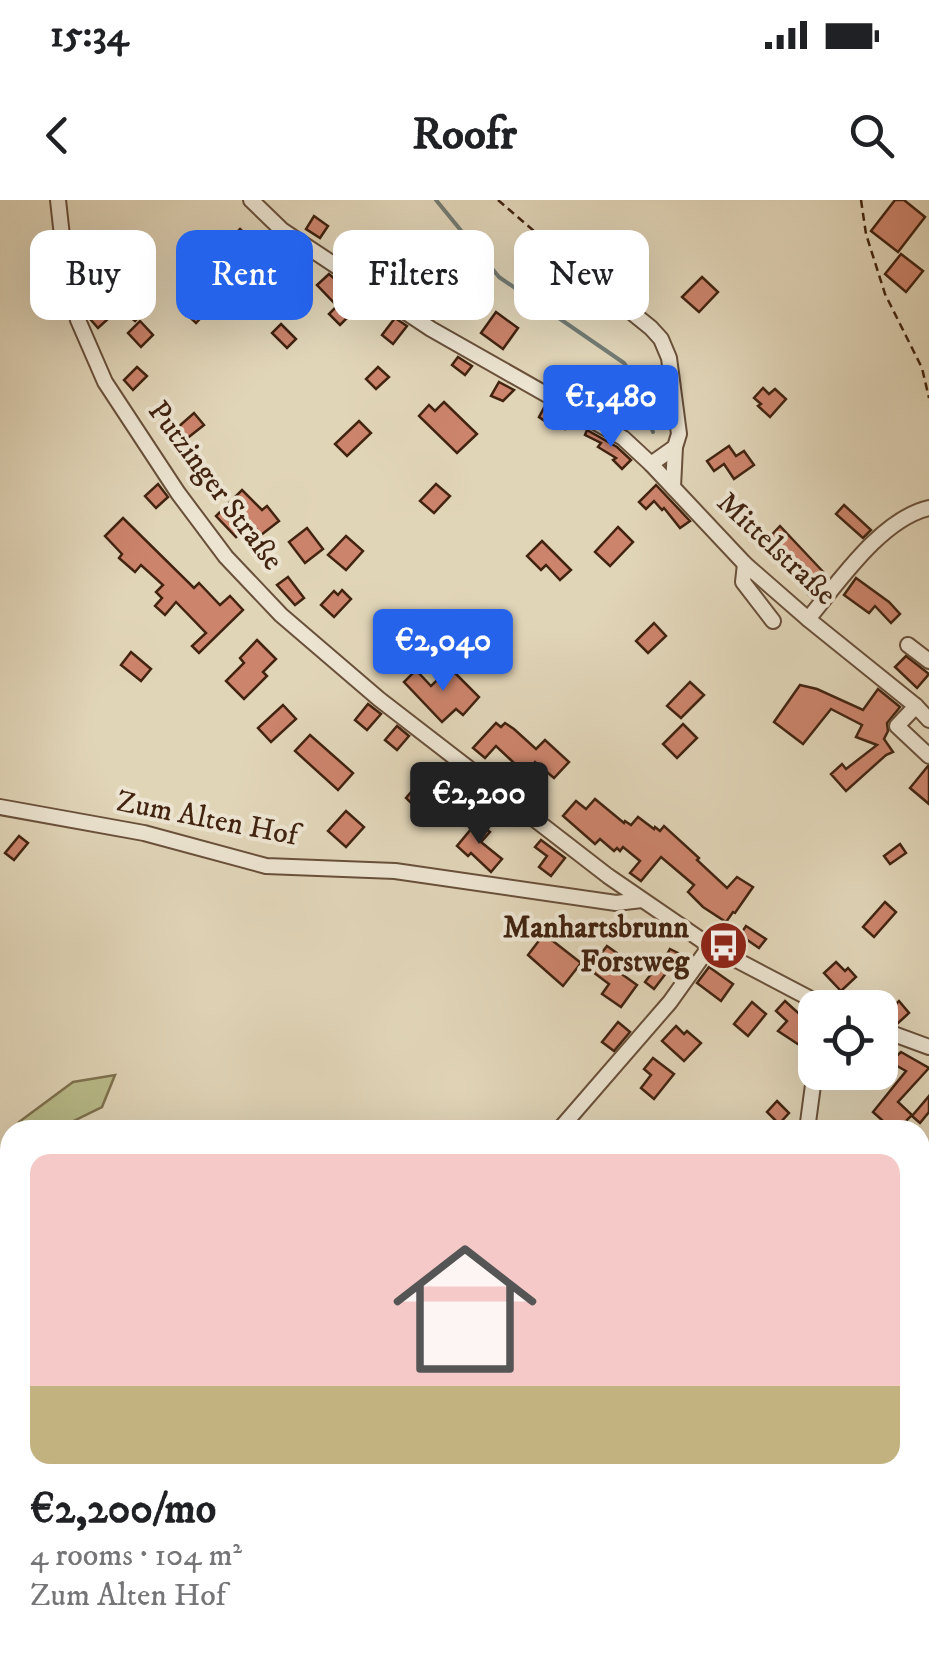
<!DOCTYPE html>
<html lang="en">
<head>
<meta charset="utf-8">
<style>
  :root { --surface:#fff; --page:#f2f2f2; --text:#202124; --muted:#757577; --accent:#2563eb }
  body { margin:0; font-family:"IM FELL DW Pica",serif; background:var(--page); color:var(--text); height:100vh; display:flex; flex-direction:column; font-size:38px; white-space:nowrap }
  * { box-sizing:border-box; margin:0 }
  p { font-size:32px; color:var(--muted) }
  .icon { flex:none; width:55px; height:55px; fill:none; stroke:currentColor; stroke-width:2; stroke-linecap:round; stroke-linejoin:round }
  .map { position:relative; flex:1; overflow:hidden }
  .sheet { position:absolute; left:0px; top:920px; width:930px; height:552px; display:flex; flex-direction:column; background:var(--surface); border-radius:30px 30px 0 0; box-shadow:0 10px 40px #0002 }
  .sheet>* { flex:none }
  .guide { position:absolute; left:30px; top:30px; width:870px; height:90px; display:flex; gap:20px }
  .tools { position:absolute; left:798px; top:790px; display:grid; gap:20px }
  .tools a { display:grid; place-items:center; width:100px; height:100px; border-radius:20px; background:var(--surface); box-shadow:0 10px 40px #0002; font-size:50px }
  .price { position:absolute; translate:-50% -85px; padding:0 22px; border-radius:10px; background:var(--accent); color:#fff; font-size:32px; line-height:65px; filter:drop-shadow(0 2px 5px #0008) }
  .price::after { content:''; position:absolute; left:50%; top:60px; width:30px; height:22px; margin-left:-15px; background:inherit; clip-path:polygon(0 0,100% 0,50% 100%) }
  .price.selected { background:#222; color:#fff }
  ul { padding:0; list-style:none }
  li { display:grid; align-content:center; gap:20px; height:530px; padding:0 30px }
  li span { display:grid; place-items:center; height:310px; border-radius:20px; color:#555 }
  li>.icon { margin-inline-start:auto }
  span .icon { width:180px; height:180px; fill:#fffc; stroke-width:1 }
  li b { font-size:42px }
  .chip { padding:0 35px; border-radius:20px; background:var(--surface); box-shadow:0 10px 40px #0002; font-size:35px; line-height:90px }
  .chip.selected { background:var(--accent); color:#fff }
  .status { display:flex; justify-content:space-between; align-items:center; height:70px; padding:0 50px; background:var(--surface); direction:ltr }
  .status svg { height:28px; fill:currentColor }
  header { display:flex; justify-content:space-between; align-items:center; height:130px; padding:0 30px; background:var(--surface); font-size:45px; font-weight:700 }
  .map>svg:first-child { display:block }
  .green { fill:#b9bc8a; stroke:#7d704d; stroke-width:2.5 }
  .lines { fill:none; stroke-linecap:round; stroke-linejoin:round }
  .stream { stroke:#747c74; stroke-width:4 }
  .building { fill:#cc846c; stroke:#412310; stroke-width:2.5 }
  .minor-casing { stroke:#69503a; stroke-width:18 }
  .path { stroke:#412310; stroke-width:2.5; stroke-dasharray:8 5; stroke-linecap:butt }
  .minor { stroke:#ece4d1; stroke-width:14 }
  .labels { text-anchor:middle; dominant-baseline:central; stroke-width:8; stroke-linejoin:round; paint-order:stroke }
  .street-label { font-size:30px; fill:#412310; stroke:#ece4d1 }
  .poi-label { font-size:30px; font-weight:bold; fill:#412310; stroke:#ece4d1; text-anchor:end }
</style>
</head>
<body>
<div class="status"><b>15:34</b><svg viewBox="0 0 49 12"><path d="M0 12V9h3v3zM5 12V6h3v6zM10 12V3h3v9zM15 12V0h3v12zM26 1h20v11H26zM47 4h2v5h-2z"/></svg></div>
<header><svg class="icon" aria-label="back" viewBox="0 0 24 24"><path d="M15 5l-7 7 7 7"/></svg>Roofr<svg class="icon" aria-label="search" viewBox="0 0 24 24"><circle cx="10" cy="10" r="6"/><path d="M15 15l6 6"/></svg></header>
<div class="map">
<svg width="929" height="1471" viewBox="0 0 929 1471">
  <rect width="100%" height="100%" fill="#e1d5b8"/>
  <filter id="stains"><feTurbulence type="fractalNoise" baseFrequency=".002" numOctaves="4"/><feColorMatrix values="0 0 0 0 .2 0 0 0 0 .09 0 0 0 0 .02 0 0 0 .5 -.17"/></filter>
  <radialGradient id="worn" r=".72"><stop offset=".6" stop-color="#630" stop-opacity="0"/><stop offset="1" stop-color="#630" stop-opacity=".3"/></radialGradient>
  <!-- green -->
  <g class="green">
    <path d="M115,875L102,907L55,930H24L19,922L73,882Z"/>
    <path d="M0,1368L10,1372V1462L141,1463L139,1471H0Z"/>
  </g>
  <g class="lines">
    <!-- stream -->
    <path class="stream" d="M436,0L499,77L624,163C639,183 645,208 653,232"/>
  </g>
  <!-- building -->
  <g class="building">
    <path d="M895,0H904L925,17L898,52L871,31Z"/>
    <path d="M314,16L328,26L320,38L306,29Z"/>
    <path d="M240,29L250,38L228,61L218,52Z"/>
    <path d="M348,34L364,43L353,62L338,53Z"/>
    <path d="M93,47L115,66L103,82L82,59Z"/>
    <path d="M901,54L923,71L906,92L885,74Z"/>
    <path d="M201,60L212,73L192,91L181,79Z"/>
    <path d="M329,74L362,103L340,125L329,114L337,106L317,85Z"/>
    <path d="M259,75L270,87L257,100L246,88Z"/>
    <path d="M702,77L718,92L699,112L682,97Z"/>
    <path d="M128,79L137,87L135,90L151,104L135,121L120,108L98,128L91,120Z"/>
    <path d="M197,96L210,108L196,123L183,111Z"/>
    <path d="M496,112L518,128L503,149L481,133Z"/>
    <path d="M395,118L407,126L393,144L382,135Z"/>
    <path d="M140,121L153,135L141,147L128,133Z"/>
    <path d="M281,124L296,139L287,148L272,133Z"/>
    <path d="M458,157L472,166L465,175L452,165Z"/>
    <path d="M137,167L147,176L133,190L124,180Z"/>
    <path d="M378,167L389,177L376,189L366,179Z"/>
    <path d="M499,182L514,190L503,201L491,196Z"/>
    <path d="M763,188L769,194L775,189L786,199L770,217L758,206L761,204L754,198Z"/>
    <path d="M444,202L477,234L457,253L419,216L429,205L435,211Z"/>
    <path d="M545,206L569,220L565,229L552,226L539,217Z"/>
    <path d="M194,213L204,225L185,240L176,229Z"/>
    <path d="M359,221L371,233L347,256L335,244Z"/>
    <path d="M587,230L617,247L631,260L622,269L613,260L616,258L598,247L601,243L585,235Z"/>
    <path d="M729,246L736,256L744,251L754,265L734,279L724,264L714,271L707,261Z"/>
    <path d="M158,284L168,297L156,308L145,296Z"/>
    <path d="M436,284L450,296L434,313L420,301Z"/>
    <path d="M656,285L690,321L680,328L664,308L662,310L654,301L646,309L639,302Z"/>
    <path d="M242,290L262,310L267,306L279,321L261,335L252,324L236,337L216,316Z"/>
    <path d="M844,305L871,330L863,338L836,314Z"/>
    <path d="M123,318L194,388L199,383L220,405L230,396L243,410L199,453L192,446L206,433L176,402L165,415L155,406L162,398L156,392L163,385L141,365L135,372L119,358L122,354L105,336Z"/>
    <path d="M780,326L828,377L812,398L804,390L810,384L766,341Z"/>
    <path d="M618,327L633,342L610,366L595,352Z"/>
    <path d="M307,328L323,349L305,363L289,342Z"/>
    <path d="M346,336L363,351L346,370L328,355Z"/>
    <path d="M542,341L571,370L560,380L546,365L541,370L527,356Z"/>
    <path d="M288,377L304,398L295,405L277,385Z"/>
    <path d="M856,378L889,402L900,414L891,423L875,406L869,413L844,395Z"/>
    <path d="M342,390L351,399L334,417L321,405L334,391L338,395Z"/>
    <path d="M654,423L666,436L648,453L636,441Z"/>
    <path d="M257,440L276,459L263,472L267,476L244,499L226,481L244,463L240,458Z"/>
    <path d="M131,452L151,469L141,481L121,465Z"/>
    <path d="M906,456L929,474L917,488L895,467Z"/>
    <path d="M450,468L479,497L463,515L456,509L442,522L404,482L416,470L431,486Z"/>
    <path d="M690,482L704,495L681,518L667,506Z"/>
    <path d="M800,485L817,489L863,510L878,489L900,507L887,523L888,531L884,539L893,552L886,555L846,591L831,574L842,564L846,569L877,545L856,537L862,525L831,509L803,544L774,522Z"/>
    <path d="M368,504L381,514L367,530L355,520Z"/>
    <path d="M283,505L296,519L271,542L258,528Z"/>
    <path d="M496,523L501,527L505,523L514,529L536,549L545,540L569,562L554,578L535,562L514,588L501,578L513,562L496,546L485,558L473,548Z"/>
    <path d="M683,524L697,538L677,558L663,544Z"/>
    <path d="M397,526L409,536L397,550L385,540Z"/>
    <path d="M310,535L353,573L338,590L295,551Z"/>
    <path d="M928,566H929V604L910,588Z"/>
    <path d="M418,584L446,612L434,625L406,598Z"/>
    <path d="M595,599L624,623L625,621L631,625L638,617L654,629L655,627L660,631L664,626L699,658L697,660L727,688L737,677L753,687L735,713L733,712L726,722L703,707L688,692L694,685L661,657L641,681L630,673L640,661L623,647L620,651L617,648L614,651L600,639L595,644L563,616L576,601L586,609Z"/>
    <path d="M346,611L364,627L346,647L328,631Z"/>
    <path d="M477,622L490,632L481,642L502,659L491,672L471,653L468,656L457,646Z"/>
    <path d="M19,636L28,643L14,660L5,653Z"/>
    <path d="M541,640L565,658L551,676L539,667L547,656L535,647Z"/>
    <path d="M900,644L906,653L890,664L884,656Z"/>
    <path d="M885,702L896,712L874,737L863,727Z"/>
    <path d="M746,726L766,739L759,748L740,735Z"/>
    <path d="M544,734L581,763L563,786L528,755Z"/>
    <path d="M607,746L621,756L612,767L637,785L621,807L602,794L609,784L589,769Z"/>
    <path d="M670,749L686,757L677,772L670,768L654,789L645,782L655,769L658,771Z"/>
    <path d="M836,762L845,771L848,768L856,777L841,791L824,773Z"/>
    <path d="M709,767L733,784L721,801L697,783Z"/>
    <path d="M785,801L807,821L815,813V834L810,840L813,843L807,850L778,831L787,821L776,811Z"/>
    <path d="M899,801L909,813L897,824L887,812Z"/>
    <path d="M752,802L766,814L748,836L734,824Z"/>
    <path d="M618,822L630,832L614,851L602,842Z"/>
    <path d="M676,826L684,834L687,831L701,843L684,861L662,841Z"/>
    <path d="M901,852L929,868L898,902L912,915L897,930H893L873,912L906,871L890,862Z"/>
    <path d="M653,858L674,874L654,899L641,888L651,875L644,869Z"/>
    <path d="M929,896V912L920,923L912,916Z"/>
    <path d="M777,901L789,913L779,924L767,912Z"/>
  </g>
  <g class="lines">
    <defs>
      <g id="minor">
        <path d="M58,0L66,72L78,120L105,182L178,293L226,357L281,415L379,499L608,676L710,746L828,808"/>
        <path d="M251,0L282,30L431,129L623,238L651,264L745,364L808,419L916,506L929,520"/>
        <path d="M572,64L651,128L661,139L669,158L679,234L675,247L651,264"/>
        <path d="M673,287L675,247"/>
        <path d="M745,364L743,382L773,421"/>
        <path d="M808,419C839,382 881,319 929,308"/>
        <path d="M908,445L929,461"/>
        <path d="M916,506L897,526L929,556"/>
        <path d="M0,607L144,633L266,666L395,671L616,703L642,700"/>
        <path d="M880,829L929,847"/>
        <path d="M559,930L670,802L710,746"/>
        <path d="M807,930L815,870"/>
        <path d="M920,1203L929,1212"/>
      </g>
    </defs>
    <!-- minor casing -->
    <use href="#minor" class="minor-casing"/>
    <!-- path -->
    <g class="path">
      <path d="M498,0L563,56"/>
      <path d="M861,0L866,34L885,94L922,168L929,198"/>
      <path d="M0,1363L10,1369"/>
      <path d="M147,1471L150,1462"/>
      <path d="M215,1471L225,1462"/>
    </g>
    <!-- minor -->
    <use href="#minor" class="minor"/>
  </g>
  <!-- icons -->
  <defs>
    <symbol id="bus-disc" viewBox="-11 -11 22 22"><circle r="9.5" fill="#8f2418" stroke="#ece4d1"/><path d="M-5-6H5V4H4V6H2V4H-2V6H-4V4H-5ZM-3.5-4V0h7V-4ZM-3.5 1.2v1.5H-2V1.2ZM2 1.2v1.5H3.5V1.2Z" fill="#fff"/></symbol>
  </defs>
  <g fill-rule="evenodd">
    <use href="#bus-disc" x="696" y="718" width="55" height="55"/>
  </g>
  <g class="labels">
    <!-- street labels -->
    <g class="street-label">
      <text transform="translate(215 286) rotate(53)">Putzinger Straße</text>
      <text transform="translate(776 349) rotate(43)">Mittelstraße</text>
      <text transform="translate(207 619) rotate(11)">Zum Alten Hof</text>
    </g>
    <!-- poi labels -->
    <g class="poi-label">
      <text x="689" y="728">Manhartsbrunn<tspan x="689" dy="34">Forstweg</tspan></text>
    </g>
  </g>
  <rect width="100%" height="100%" filter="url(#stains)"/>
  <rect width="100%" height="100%" fill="url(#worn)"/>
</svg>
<div class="tools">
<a><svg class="icon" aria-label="locate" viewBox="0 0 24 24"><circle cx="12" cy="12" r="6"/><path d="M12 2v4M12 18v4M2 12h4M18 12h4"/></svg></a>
</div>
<b class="price" style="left:611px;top:250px">€1,480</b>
<b class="price" style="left:443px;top:494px">€2,040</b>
<b class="price selected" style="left:479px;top:647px">€2,200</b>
<div class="guide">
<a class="chip">Buy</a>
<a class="chip selected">Rent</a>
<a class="chip">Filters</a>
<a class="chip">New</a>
</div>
<section class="sheet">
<ul>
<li><span style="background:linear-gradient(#f6c9c9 75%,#c2b280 0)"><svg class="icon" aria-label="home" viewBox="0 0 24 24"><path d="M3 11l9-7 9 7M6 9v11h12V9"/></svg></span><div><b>€2,200/mo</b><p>4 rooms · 104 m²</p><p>Zum Alten Hof</p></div></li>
</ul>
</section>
</div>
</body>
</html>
